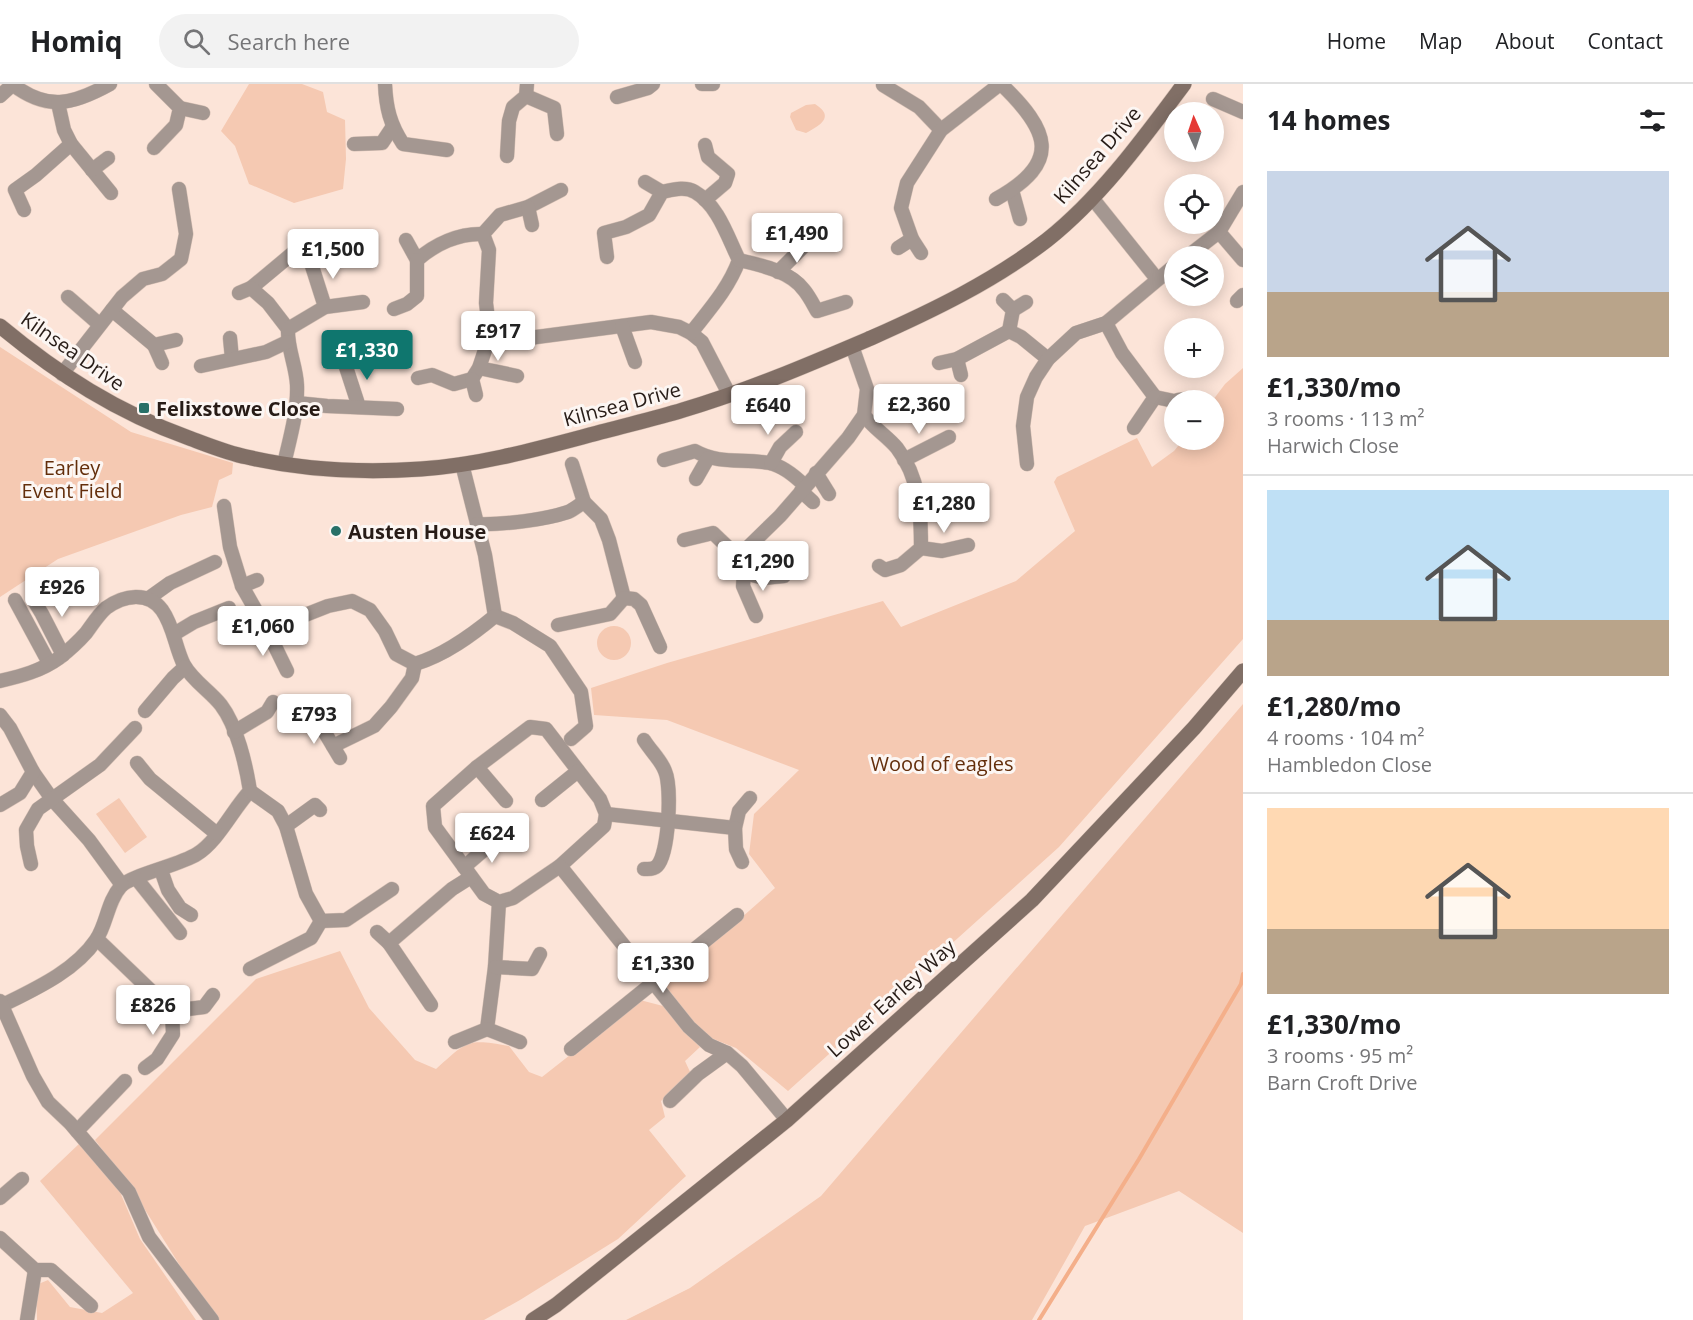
<!DOCTYPE html>
<html lang="en">
<head>
<meta charset="utf-8">
<style>
  :root { --surface:#fff; --page:#f2f2f2; --text:#202124; --muted:#757577; --line:#e0e0e0; --accent:#0f766e }
  body { margin:0; font-family:"Open Sans",sans-serif; background:var(--page); color:var(--text); height:100vh; display:flex; flex-direction:column; font-size:22px; white-space:nowrap }
  * { box-sizing:border-box; margin:0 }
  p { font-size:20px; color:var(--muted) }
  .icon { flex:none; width:33px; height:33px; fill:none; stroke:currentColor; stroke-width:2; stroke-linecap:round; stroke-linejoin:round }
  .map { position:relative; flex:1; overflow:hidden }
  .side { display:flex; flex-direction:column; background:var(--surface); width:450px }
  .side>* { flex:none }
  .needle { width:39px; rotate:357deg }
  .tools { position:absolute; left:1164px; top:18px; display:grid; gap:12px }
  .tools a { display:grid; place-items:center; width:60px; height:60px; border-radius:50%; background:var(--surface); box-shadow:0 3px 15px #0003; font-size:30px }
  .price { position:absolute; translate:-50% -51px; padding:0 14px; border-radius:6px; background:#fff; color:#222; font-size:20px; line-height:39px; filter:drop-shadow(0 2px 3px #0008) }
  .price::after { content:''; position:absolute; left:50%; top:36px; width:18px; height:14px; margin-left:-9px; background:inherit; clip-path:polygon(0 0,100% 0,50% 100%) }
  .price.selected { background:var(--accent); color:#fff }
  ul { padding:0; list-style:none }
  li { display:grid; align-content:center; gap:12px; height:318px; padding:0 24px }
  li+li { border-top:2px solid var(--line) }
  li span { display:grid; place-items:center; height:186px; border-radius:0px; color:#555 }
  li>.icon { margin-inline-start:auto }
  span .icon { width:108px; height:108px; fill:#fffc; stroke-width:1 }
  li b { font-size:26px }
  h2 { display:flex; justify-content:space-between; align-items:center; height:72px; padding:0 24px; font-size:26px }
  header { display:flex; align-items:center; gap:36px; box-sizing:border-box; height:84px; padding:0 30px; background:var(--surface); border-bottom:2px solid var(--line) }
  header strong { font-size:28px }
  nav { display:flex; gap:33px; margin-inline-start:auto; font-size:21px }
  .search { width:420px; height:54px; background:var(--page); display:flex; align-items:center; gap:15px; box-sizing:border-box; padding:0 21px; border-radius:33px; color:var(--muted); font-size:22px }
  main { display:flex; flex:1; min-height:0 }
  .map>svg:first-child { display:block }
  .green { fill:#f5c9b2 }
  .lines { fill:none; stroke-linecap:round; stroke-linejoin:round }
  .stream { stroke:#f4af8a; stroke-width:4 }
  .street-casing { stroke:#d6c0b5; stroke-width:15 }
  .secondary-casing { stroke:#d6c0b5; stroke-width:16 }
  .street { stroke:#a49791; stroke-width:14 }
  .secondary { stroke:#816f66; stroke-width:15 }
  .poi-dot { fill:#287068; stroke:#fcf6f3; stroke-width:2 }
  .labels { text-anchor:middle; dominant-baseline:central; stroke-width:6; stroke-linejoin:round; paint-order:stroke }
  .street-label { font-size:20px; fill:#271c17; stroke:#fcf6f3 }
  .poi-label { font-size:20px; font-weight:bold; fill:#271c17; stroke:#fcf6f3; text-anchor:start }
  .park-label { font-size:20px; fill:#632e0b; stroke:#fcf6f3 }
</style>
</head>
<body>
<header>
<strong>Homiq</strong>
<div class="search"><svg class="icon" aria-label="search" viewBox="0 0 24 24"><circle cx="10" cy="10" r="6"/><path d="M15 15l6 6"/></svg>Search here</div>
<nav><a>Home</a><a>Map</a><a>About</a><a>Contact</a></nav>
</header>
<main>
<div class="map">
<svg width="1243" height="1236" viewBox="0 0 1243 1236">
  <rect width="100%" height="100%" fill="#fce4d8"/>
  <!-- green -->
  <g class="green">
    <path d="M249,0H302L323,8L327,28L345,36L346,75L343,105L294,119L249,100L235,62L221,47Z"/>
    <path d="M815,20C836,33 819,42 806,49L796,46L790,33L791,29L806,21Z"/>
    <path d="M0,263L131,348L233,379L232,390L219,396L212,423L181,431L58,475L0,513Z"/>
    <path d="M1243,284V555L1059,763L788,1007L736,964L703,951L665,901L775,804L749,770L754,730L799,686L667,636L594,631L591,604L667,579L883,517L901,543L1016,497L1075,447L1054,398L1057,393L1137,354L1152,383L1174,367L1183,356H1214L1213,316L1225,300Z"/>
    <circle cx="614" cy="559" r="17"/>
    <path d="M1243,620V1149L1179,1107L1085,1142L1032,1236H626L690,1204L821,1112Z"/>
    <path d="M119,714L147,753L125,769L96,730Z"/>
    <path d="M340,867L369,924L415,976L436,985C467,957 467,954 509,962L529,988L542,993L640,916L663,922L700,963L685,977L691,990L661,1017L665,1033L649,1046L686,1092L618,1155L520,1216L484,1236H217L199,1212L132,1105L95,1056L256,895Z"/>
    <path d="M80,1059L120,1108L140,1155L196,1236H37L36,1201L48,1196L70,1223L102,1229L133,1209L40,1097Z"/>
  </g>
  <g class="lines">
    <!-- stream -->
    <path class="stream" d="M1039,1236L1139,1075L1241,900L1243,890"/>
    <defs>
      <g id="street">
        <path d="M12,0C47,27 72,21 110,0"/>
        <path d="M385,0C386,24 390,40 403,60L447,66"/>
        <path d="M702,0H713"/>
        <path d="M883,1L919,23L941,46"/>
        <path d="M0,12L12,1"/>
        <path d="M526,12L554,24L557,50"/>
        <path d="M617,13L648,4L653,0"/>
        <path d="M1213,15L1243,28"/>
        <path d="M58,19L64,46L71,60L111,109"/>
        <path d="M180,24L203,29"/>
        <path d="M354,60L382,59L392,44"/>
        <path d="M154,64L176,41L180,24L156,0"/>
        <path d="M507,72L509,37L513,23L526,12L527,0"/>
        <path d="M92,86L108,74"/>
        <path d="M645,98L662,108"/>
        <path d="M561,106L528,123L500,131L483,150L489,166L486,219L488,235L492,245L501,250L529,254L651,238L679,243L691,249L702,258L729,310"/>
        <path d="M1012,106L1020,135"/>
        <path d="M996,115C1063,78 1049,46 1001,0"/>
        <path d="M1093,115L1157,195"/>
        <path d="M705,116L725,99L728,90L708,73L705,61"/>
        <path d="M528,123L532,141"/>
        <path d="M24,126L15,106L36,91L71,60"/>
        <path d="M1219,148L1243,176"/>
        <path d="M406,156L417,176C435,160 459,149 483,150"/>
        <path d="M898,164L912,155"/>
        <path d="M921,169L912,155L901,124L907,99L941,46L1000,0"/>
        <path d="M1188,172L1219,148L1243,108"/>
        <path d="M607,173L604,149L626,143L649,131L662,108C672,106 685,102 695,108C718,121 728,154 739,176C729,204 709,226 691,249"/>
        <path d="M739,176C760,181 790,187 804,206C809,212 813,220 817,227L846,218"/>
        <path d="M311,179L325,223"/>
        <path d="M778,188L826,140"/>
        <path d="M251,204L293,169"/>
        <path d="M239,209L251,204L268,219L288,245C287,264 296,281 297,301C298,327 290,354 284,380"/>
        <path d="M68,213L99,240"/>
        <path d="M1003,216L1013,226L1009,247"/>
        <path d="M1237,217L1243,211"/>
        <path d="M394,225L407,220L417,212V176"/>
        <path d="M112,226L154,261L176,256"/>
        <path d="M1013,226L1026,218"/>
        <path d="M1106,239L1122,269L1155,313L1134,344"/>
        <path d="M622,242L635,278"/>
        <path d="M288,245L325,223L363,218"/>
        <path d="M230,254L232,275"/>
        <path d="M154,261L162,279"/>
        <path d="M957,275L961,291"/>
        <path d="M939,279L957,275L1009,247L1021,253L1048,275"/>
        <path d="M345,280L359,323"/>
        <path d="M201,282L266,268L287,258"/>
        <path d="M479,284L517,292"/>
        <path d="M62,290L122,213L143,195L162,190L181,175L186,150L179,105"/>
        <path d="M418,294L432,291L454,300L472,295L479,284L492,245"/>
        <path d="M472,295L476,311"/>
        <path d="M1155,313L1174,317"/>
        <path d="M1178,316L1194,314"/>
        <path d="M297,319L327,322L397,325"/>
        <path d="M864,331C873,344 887,352 897,364C920,394 921,428 921,464L901,481L885,486L879,482"/>
        <path d="M664,376L695,367C720,381 743,374 769,379C783,382 795,392 805,402"/>
        <path d="M904,376L949,353"/>
        <path d="M771,379L780,363L796,348"/>
        <path d="M462,380L485,471L495,532"/>
        <path d="M572,380L584,418"/>
        <path d="M1027,380L1023,342L1027,313L1036,293L1048,275L1076,249L1106,239L1174,182"/>
        <path d="M816,389L829,410"/>
        <path d="M696,395L708,374"/>
        <path d="M801,407L813,418"/>
        <path d="M224,422L230,463L242,502L267,546L287,587"/>
        <path d="M477,440C502,441 544,436 568,428C573,426 579,421 584,418L601,435L609,456L624,514"/>
        <path d="M684,456L713,449L738,473"/>
        <path d="M921,464L942,467L968,461"/>
        <path d="M744,489L743,502L756,532"/>
        <path d="M784,492L764,494L744,489L738,473L780,432L848,354L864,331L867,305L852,262"/>
        <path d="M242,502L257,496"/>
        <path d="M149,514L170,499L215,478"/>
        <path d="M624,514L634,515L641,521L660,563"/>
        <path d="M33,515L42,530L63,571"/>
        <path d="M15,516L49,579"/>
        <path d="M495,532L513,539L550,562L581,608L586,642L571,655"/>
        <path d="M558,541L610,530L624,514"/>
        <path d="M267,546L328,522L352,517L370,526L385,547L396,570L415,580C445,571 472,551 495,532"/>
        <path d="M174,550L194,538L229,524"/>
        <path d="M0,597C21,592 41,587 59,574C68,567 78,558 86,549C92,541 98,531 106,524C124,511 148,507 162,526C174,543 175,563 184,581C193,597 210,607 221,621C237,642 246,681 250,707C233,725 218,757 197,770C180,781 132,791 121,802C107,818 107,840 96,856C75,887 35,905 3,921"/>
        <path d="M145,627L173,594L185,583"/>
        <path d="M0,631L10,644L33,688L52,715L89,756L122,801"/>
        <path d="M315,632L340,674"/>
        <path d="M530,643L546,645L600,715L606,730L604,742L560,782L513,814L499,818L484,810L435,743L433,722L477,683Z"/>
        <path d="M234,648L267,628L273,618"/>
        <path d="M333,662L374,642L391,623L412,594L415,580"/>
        <path d="M137,679L150,695L217,750"/>
        <path d="M477,683L506,717"/>
        <path d="M250,707L278,727L286,742L306,810L321,837L346,836L392,805"/>
        <path d="M542,716L578,687"/>
        <path d="M0,721L20,709L33,688"/>
        <path d="M606,730L735,744L739,727L750,714"/>
        <path d="M286,742L315,721L320,726"/>
        <path d="M735,744L736,765L742,778"/>
        <path d="M31,780L27,762L26,746L38,725L100,681L135,644"/>
        <path d="M560,782L689,943L709,961L727,969L742,982L787,1036"/>
        <path d="M464,783L499,753"/>
        <path d="M644,785C648,785 653,786 657,782C669,770 672,703 665,687C661,676 650,666 644,656"/>
        <path d="M161,786L168,806L180,824L191,831"/>
        <path d="M136,794L180,849"/>
        <path d="M499,818L495,883L487,945L520,958"/>
        <path d="M377,848L389,859"/>
        <path d="M97,855L172,927L204,923L213,911"/>
        <path d="M495,883L532,885L540,870"/>
        <path d="M250,885L311,854L321,837"/>
        <path d="M0,917L33,992L48,1018L70,1039L129,1108L149,1153L212,1236"/>
        <path d="M431,921L389,859L452,805L471,793"/>
        <path d="M455,958L487,945"/>
        <path d="M571,965L737,831"/>
        <path d="M145,984L157,975L173,950L172,927"/>
        <path d="M670,1017L698,990L727,969"/>
        <path d="M77,1047L125,997"/>
        <path d="M0,1114L22,1095"/>
        <path d="M0,1154L35,1186H51L91,1222"/>
        <path d="M27,1236L35,1186"/>
      </g>
      <g id="secondary">
        <path d="M0,242C59,291 117,328 189,354C208,361 227,369 247,373C303,386 363,389 421,385C483,381 544,363 605,347C631,340 657,334 683,326C747,307 810,280 871,254C932,227 994,197 1047,156C1101,113 1143,55 1184,0"/>
        <path d="M533,1236L556,1221L787,1036L1032,816L1194,644L1243,587"/>
      </g>
    </defs>
    <!-- street casing -->
    <use href="#street" class="street-casing"/>
    <!-- secondary casing -->
    <use href="#secondary" class="secondary-casing"/>
    <!-- street -->
    <use href="#street" class="street"/>
    <!-- secondary -->
    <use href="#secondary" class="secondary"/>
  </g>
  <!-- markers -->
  <g class="poi-dot">
    <rect x="138" y="318" width="12" height="12" rx="3"/>
    <circle cx="336" cy="447" r="6"/>
  </g>
  <g class="labels">
    <!-- street labels -->
    <g class="street-label">
      <text transform="translate(1097 71) rotate(-49)">Kilnsea Drive</text>
      <text transform="translate(73 267) rotate(35)">Kilnsea Drive</text>
      <text transform="translate(622 320) rotate(-15)">Kilnsea Drive</text>
      <text transform="translate(891 914) rotate(-42)">Lower Earley Way</text>
    </g>
    <!-- poi labels -->
    <g class="poi-label">
      <text x="156" y="324">Felixstowe Close</text>
      <text x="348" y="447">Austen House</text>
    </g>
    <!-- park labels -->
    <g class="park-label">
      <text x="72" y="383">Earley<tspan x="72" dy="23">Event Field</tspan></text>
      <text x="942" y="679">Wood of eagles</text>
    </g>
  </g>
</svg>
<div class="tools">
<a><svg class="needle" viewBox="-14 -14 28 28"><path d="M0-13l5 13h-10z" fill="#e53935"/><path d="M0 13l5-13h-10z" fill="#757577"/></svg></a>
<a><svg class="icon" aria-label="locate" viewBox="0 0 24 24"><circle cx="12" cy="12" r="6"/><path d="M12 2v4M12 18v4M2 12h4M18 12h4"/></svg></a>
<a><svg class="icon" aria-label="layers" viewBox="0 0 24 24"><path d="M12 4l9 5-9 5-9-5zM3 14l9 5 9-5"/></svg></a>
<a>+</a>
<a>−</a>
</div>
<b class="price" style="left:797px;top:180px">£1,490</b>
<b class="price" style="left:333px;top:196px">£1,500</b>
<b class="price" style="left:498px;top:278px">£917</b>
<b class="price selected" style="left:367px;top:297px">£1,330</b>
<b class="price" style="left:919px;top:351px">£2,360</b>
<b class="price" style="left:768px;top:352px">£640</b>
<b class="price" style="left:944px;top:450px">£1,280</b>
<b class="price" style="left:763px;top:508px">£1,290</b>
<b class="price" style="left:62px;top:534px">£926</b>
<b class="price" style="left:263px;top:573px">£1,060</b>
<b class="price" style="left:314px;top:661px">£793</b>
<b class="price" style="left:492px;top:780px">£624</b>
<b class="price" style="left:663px;top:910px">£1,330</b>
<b class="price" style="left:153px;top:952px">£826</b>
</div>
<section class="side">
<h2>14 homes<svg class="icon" aria-label="filters" viewBox="0 0 24 24"><path d="M4 7h16M4 17h16"/><circle cx="9" cy="7" r="2"/><circle cx="15" cy="17" r="2"/></svg></h2>
<ul>
<li><span style="background:linear-gradient(#c9d6e8 65%,#b9a48a 0)"><svg class="icon" aria-label="home" viewBox="0 0 24 24"><path d="M3 11l9-7 9 7M6 9v11h12V9"/></svg></span><div><b>£1,330/mo</b><p>3 rooms · 113 m²</p><p>Harwich Close</p></div></li>
<li><span style="background:linear-gradient(#bfe0f5 70%,#b9a48a 0)"><svg class="icon" aria-label="home" viewBox="0 0 24 24"><path d="M3 11l9-7 9 7M6 9v11h12V9"/></svg></span><div><b>£1,280/mo</b><p>4 rooms · 104 m²</p><p>Hambledon Close</p></div></li>
<li><span style="background:linear-gradient(#ffd9b3 65%,#b9a48a 0)"><svg class="icon" aria-label="home" viewBox="0 0 24 24"><path d="M3 11l9-7 9 7M6 9v11h12V9"/></svg></span><div><b>£1,330/mo</b><p>3 rooms · 95 m²</p><p>Barn Croft Drive</p></div></li>
</ul>
</section>
</main>
</body>
</html>
